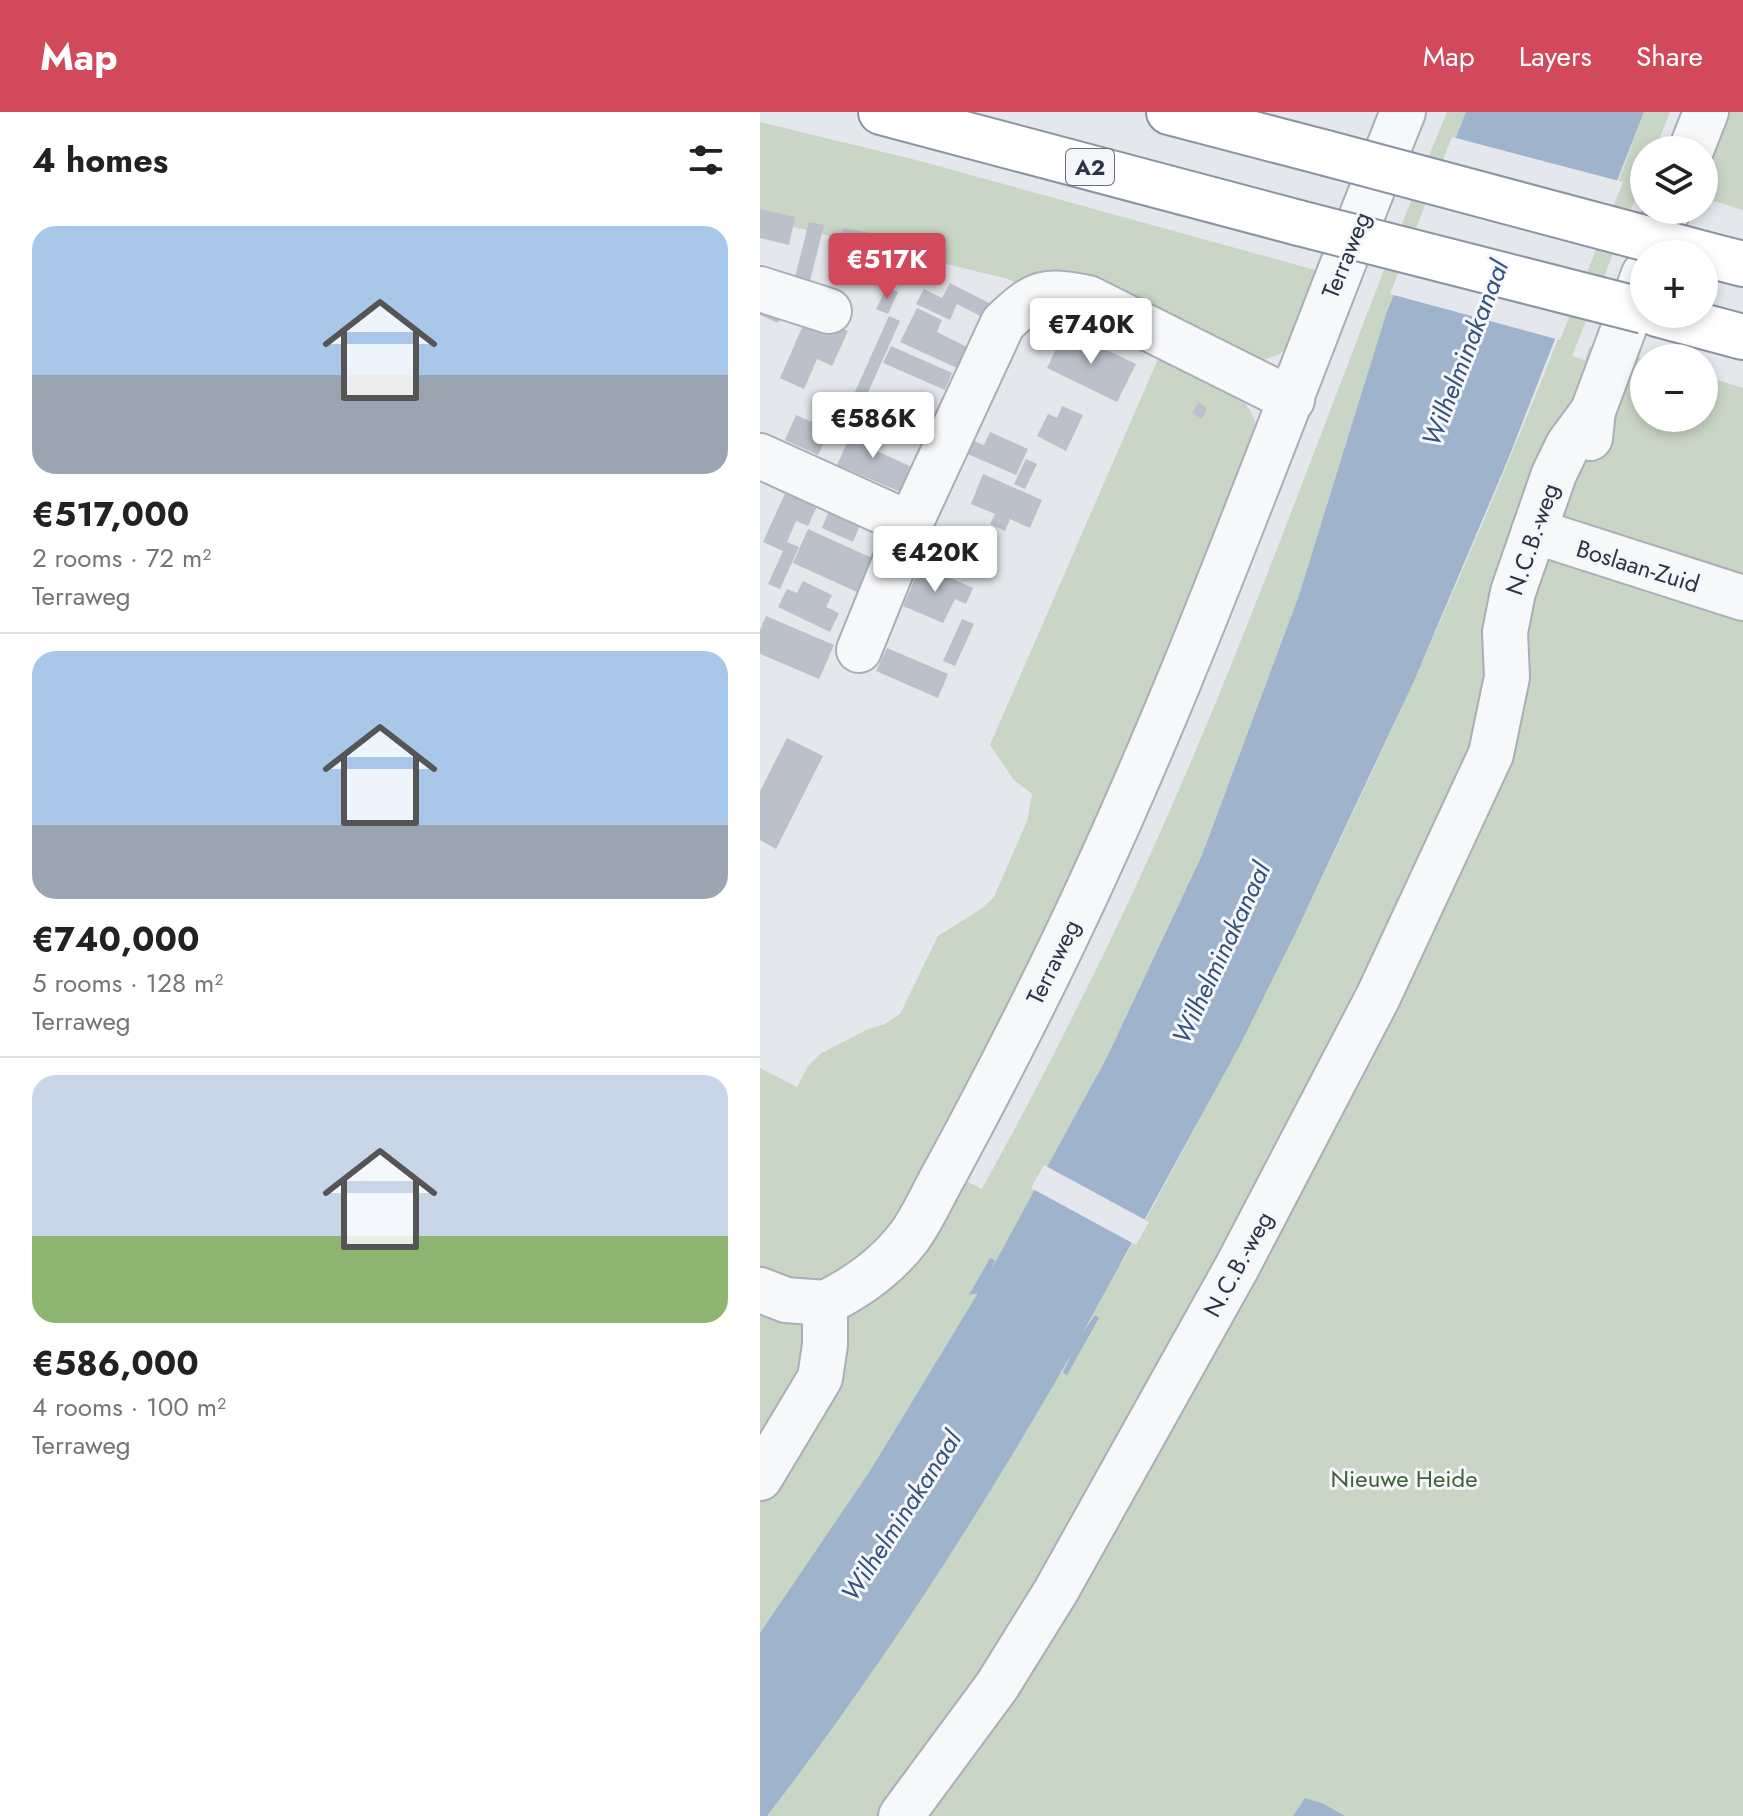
<!DOCTYPE html>
<html lang="en">
<head>
<meta charset="utf-8">
<style>
  :root { --surface:#fff; --page:#f6f6f6; --text:#222; --muted:#767676; --line:#e0e0e0; --accent:#d1495b }
  body { margin:0; font-family:Jost,sans-serif; background:var(--page); color:var(--text); height:100vh; display:flex; flex-direction:column; font-size:30px; white-space:nowrap }
  * { box-sizing:border-box; margin:0 }
  p { font-size:26px; color:var(--muted) }
  .icon { flex:none; width:44px; height:44px; fill:none; stroke:currentColor; stroke-width:2; stroke-linecap:round; stroke-linejoin:round }
  .map { position:relative; flex:1; overflow:hidden }
  .details { display:flex; flex-direction:column; background:var(--surface); width:760px }
  .details>* { flex:none }
  .controls { position:absolute; left:870px; top:24px; display:grid; gap:16px }
  .controls a { display:grid; place-items:center; width:88px; height:88px; border-radius:50%; background:var(--surface); box-shadow:0 4px 12px #0003; font-size:40px }
  .price { position:absolute; translate:-50% -68px; padding:0 18px; border-radius:8px; background:#fff; color:#222; font-size:26px; line-height:52px; filter:drop-shadow(0 2px 4px #0008) }
  .price::after { content:''; position:absolute; left:50%; top:48px; width:24px; height:18px; margin-left:-12px; background:inherit; clip-path:polygon(0 0,100% 0,50% 100%) }
  .price.current { background:var(--accent); color:#fff }
  ul { padding:0; list-style:none }
  li { display:grid; align-content:center; gap:16px; height:424px; padding:0 32px }
  li+li { border-top:2px solid var(--line) }
  li span { display:grid; place-items:center; height:248px; border-radius:24px; color:#555 }
  li>.icon { margin-inline-start:auto }
  span .icon { width:144px; height:144px; fill:#fffc; stroke-width:1 }
  li b { font-size:34px }
  h2 { display:flex; justify-content:space-between; align-items:center; height:96px; padding:0 32px; font-size:34px }
  header { display:flex; align-items:center; gap:48px; box-sizing:border-box; height:112px; padding:0 40px; background:var(--accent); color:#fff }
  header strong { font-size:38px }
  nav { display:flex; gap:44px; margin-inline-start:auto; font-size:28px }
  main { display:flex; flex:1; min-height:0 }
  .map>svg:first-child { display:block }
  .green { fill:#c9d6c5 }
  .water { fill:#9fb4cc }
  .pier { fill:#e4e7ec }
  .building { fill:#bbc0ca }
  .lines { fill:none; stroke-linecap:round; stroke-linejoin:round }
  .minor-casing { stroke:#a9aeb7; stroke-width:48 }
  .highway-casing { stroke:#8b94a3; stroke-width:48 }
  .minor { stroke:#f7f8fa; stroke-width:44 }
  .highway { stroke:#fff; stroke-width:44 }
  .highway-bridge-casing { stroke:#8b94a3; stroke-width:48; stroke-linecap:butt }
  .highway-bridge { stroke:#fff; stroke-width:44 }
  .labels { text-anchor:middle; dominant-baseline:central; stroke-width:6; stroke-linejoin:round; paint-order:stroke }
  .shield { fill:#f4f6f9; stroke:#676e7b; stroke-width:2 }
  .shield-label { font-size:22px; font-weight:bold; fill:#2b3445 }
  .street-label { font-size:24px; fill:#2b3445; stroke:#f4f6f9 }
  .park-label { font-size:24px; fill:#3f6138; stroke:#f4f6f9 }
  .water-label { font-size:26px; font-style:italic; fill:#34527a; stroke:#f4f6f9 }
</style>
</head>
<body>
<header>
<strong>Map</strong>
<nav><a>Map</a><a>Layers</a><a>Share</a></nav>
</header>
<main>
<section class="details">
<h2>4 homes<svg class="icon" aria-label="filters" viewBox="0 0 24 24"><path d="M4 7h16M4 17h16"/><circle cx="9" cy="7" r="2"/><circle cx="15" cy="17" r="2"/></svg></h2>
<ul>
<li><span style="background:linear-gradient(#a9c7e8 60%,#9aa5b1 0)"><svg class="icon" aria-label="home" viewBox="0 0 24 24"><path d="M3 11l9-7 9 7M6 9v11h12V9"/></svg></span><div><b>€517,000</b><p>2 rooms · 72 m²</p><p>Terraweg</p></div></li>
<li><span style="background:linear-gradient(#a9c7e8 70%,#9aa5b1 0)"><svg class="icon" aria-label="home" viewBox="0 0 24 24"><path d="M3 11l9-7 9 7M6 9v11h12V9"/></svg></span><div><b>€740,000</b><p>5 rooms · 128 m²</p><p>Terraweg</p></div></li>
<li><span style="background:linear-gradient(#c9d6e8 65%,#8fb573 0)"><svg class="icon" aria-label="home" viewBox="0 0 24 24"><path d="M3 11l9-7 9 7M6 9v11h12V9"/></svg></span><div><b>€586,000</b><p>4 rooms · 100 m²</p><p>Terraweg</p></div></li>
</ul>
</section>
<div class="map">
<svg width="983" height="1704" viewBox="0 0 983 1704">
  <rect width="100%" height="100%" fill="#e4e7ec"/>
  <!-- green -->
  <g class="green">
    <path d="M687,0H706L626,202L539,483L442,743L347,945L263,1100L360,1154C566,785 740,397 884,0H910L895,38H884V65L812,244L825,248L830,233L834,244L868,242L884,247V306H944V264L983,276V1704H0V956L37,975L48,954L60,942L108,917L125,912L140,902L178,824L224,795L234,785L267,709L272,682L254,668L230,633L401,240C434,258 490,276 497,316L542,300L549,303C483,475 416,648 337,814C296,901 252,985 206,1069L222,1077C297,941 366,802 427,659C520,442 597,218 687,0Z"/>
    <path d="M965,0H983V98L944,86V52Z"/>
    <path d="M0,10L160,49L566,161L528,236L518,243L500,249L265,175L248,167L0,107Z"/>
  </g>
  <!-- water -->
  <g class="water">
    <path d="M706,0H884L747,350L654,569L536,820L480,933L322,1222L335,1203L339,1206L307,1263L303,1261L312,1241C220,1402 120,1557 7,1704H0V1521L110,1359L218,1181L209,1183L230,1146L235,1148L231,1158L347,945L442,743L539,483L626,202Z"/>
    <path d="M545,1686L564,1692L585,1704H533Z"/>
  </g>
  <!-- pier -->
  <g class="pier">
    <path d="M692,25L863,70L800,228L630,182Z"/>
    <path d="M284,1053L389,1110L376,1133L271,1076Z"/>
  </g>
  <!-- building -->
  <g class="building">
    <path d="M0,97L35,105L29,133L0,126Z"/>
    <path d="M49,110L64,113L50,169L35,165Z"/>
    <path d="M83,116L110,121L106,141L119,143L117,155L104,153L101,172L72,166Z"/>
    <path d="M190,171L229,191L222,205L197,192L190,208L156,192L164,177L182,186Z"/>
    <path d="M127,175L138,180L128,202L116,197Z"/>
    <path d="M0,192L23,199L18,211L0,203Z"/>
    <path d="M157,196L182,208L177,220L207,235L197,256L140,230Z"/>
    <path d="M48,202L88,219L72,254L57,247L44,277L20,266Z"/>
    <path d="M129,204L140,209L92,316L81,311Z"/>
    <path d="M305,218L376,252L357,290L287,256Z"/>
    <path d="M131,234L192,261L185,278L123,251Z"/>
    <path d="M62,288L80,296L58,343L25,328L36,303L52,310Z"/>
    <path d="M438,291L447,296L442,307L432,301Z"/>
    <path d="M302,294L323,303L306,339L277,324L288,302L297,306Z"/>
    <path d="M98,307L119,316L110,336L154,356L143,381L77,353Z"/>
    <path d="M230,320L268,337L256,363L203,340L209,327L224,333Z"/>
    <path d="M266,347L277,352L265,377L254,372Z"/>
    <path d="M223,362L282,388L270,416L250,407L245,419L230,412L235,402L211,392Z"/>
    <path d="M27,377L58,392L48,414L36,409L27,430L39,435L20,477L8,472L23,439L3,430Z"/>
    <path d="M69,399L100,413L93,430L62,416Z"/>
    <path d="M48,417L112,446L97,480L33,451Z"/>
    <path d="M161,453L213,476L206,492L195,487L183,511L143,494Z"/>
    <path d="M43,469L72,483L66,495L79,501L70,520L18,495L27,477L37,481Z"/>
    <path d="M6,504L74,533L59,567L0,542V518Z"/>
    <path d="M202,507L214,512L195,554L183,549Z"/>
    <path d="M127,536L188,562L178,586L116,559Z"/>
    <path d="M27,626L63,644L16,737L0,728V679Z"/>
  </g>
  <g class="lines">
    <defs>
      <g id="minor">
        <path d="M931,38L946,0"/>
        <path d="M891,142L908,98"/>
        <path d="M0,177L69,199"/>
        <path d="M830,326L833,299L884,162"/>
        <path d="M0,344L150,412L243,211C276,180 282,177 328,186L532,288"/>
        <path d="M774,419L983,486"/>
        <path d="M99,538L150,412"/>
        <path d="M0,1178L26,1188L65,1191"/>
        <path d="M0,1366L60,1266L65,1233V1191C98,1175 126,1155 149,1125C163,1106 173,1082 185,1061C216,1004 246,946 275,888C419,601 523,297 643,0"/>
        <path d="M141,1704L237,1574L296,1479L477,1155L618,885L731,642L747,565L745,520L753,480L794,362L808,333L833,299"/>
      </g>
      <g id="highway">
        <path d="M121,0L539,111"/>
        <path d="M409,0L566,41"/>
        <path d="M944,142L983,152"/>
        <path d="M897,202L983,225"/>
      </g>
    </defs>
    <!-- minor casing -->
    <use href="#minor" class="minor-casing"/>
    <!-- highway casing -->
    <use href="#highway" class="highway-casing"/>
    <!-- minor -->
    <use href="#minor" class="minor"/>
    <!-- highway -->
    <use href="#highway" class="highway"/>
    <defs>
      <g id="highway-bridge">
        <path d="M566,41L944,142"/>
        <path d="M539,111L884,199"/>
      </g>
    </defs>
    <!-- highway-bridge casing -->
    <use href="#highway-bridge" class="highway-bridge-casing"/>
    <!-- highway-bridge -->
    <use href="#highway-bridge" class="highway-bridge"/>
  </g>
  <g class="labels">
    <!-- shield labels -->
    <rect class="shield" x="306" y="37" width="48" height="36" rx="6"/>
    <g class="shield-label">
      <text x="330" y="55">A2</text>
    </g>
    <!-- street labels -->
    <g class="street-label">
      <text transform="translate(586 143) rotate(-68)">Terraweg</text>
      <text transform="translate(772 427) rotate(-71)">N.C.B.-weg</text>
      <text transform="translate(878 454) rotate(17)">Boslaan-Zuid</text>
      <text transform="translate(293 850) rotate(-64)">Terraweg</text>
      <text transform="translate(478 1152) rotate(-61)">N.C.B.-weg</text>
    </g>
    <!-- park labels -->
    <g class="park-label">
      <text x="644" y="1366">Nieuwe Heide</text>
    </g>
    <!-- water labels -->
    <g class="water-label">
      <text transform="translate(705 241) rotate(-69)">Wilhelminakanaal</text>
      <text transform="translate(461 841) rotate(-65)">Wilhelminakanaal</text>
      <text transform="translate(141 1404) rotate(-57)">Wilhelminakanaal</text>
    </g>
  </g>
</svg>
<div class="controls">
<a><svg class="icon" aria-label="layers" viewBox="0 0 24 24"><path d="M12 4l9 5-9 5-9-5zM3 14l9 5 9-5"/></svg></a>
<a>+</a>
<a>−</a>
</div>
<b class="price current" style="left:127px;top:189px">€517K</b>
<b class="price" style="left:331px;top:254px">€740K</b>
<b class="price" style="left:113px;top:348px">€586K</b>
<b class="price" style="left:175px;top:482px">€420K</b>
</div>
</main>
</body>
</html>
